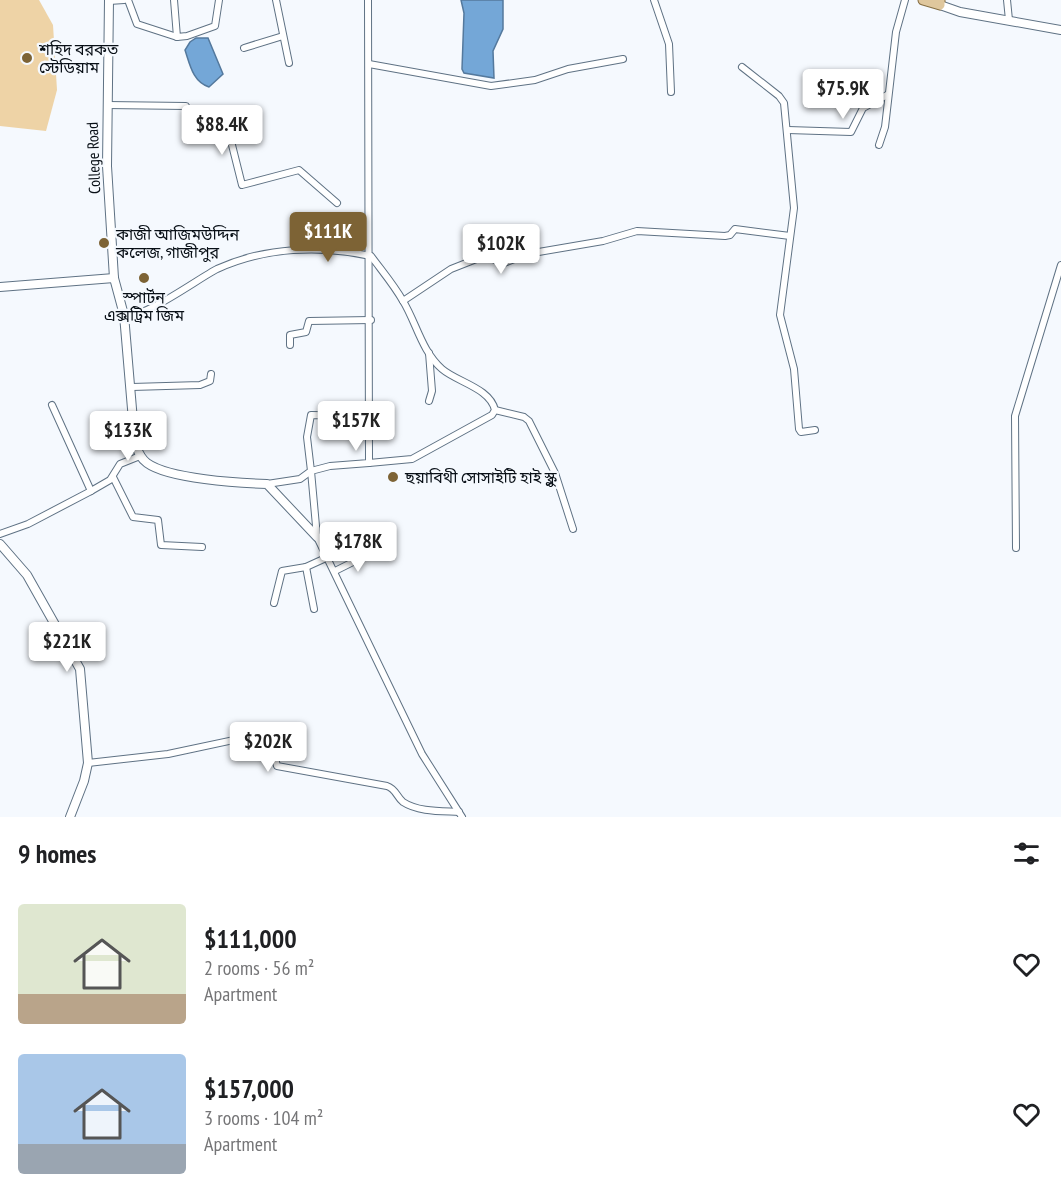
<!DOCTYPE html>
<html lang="en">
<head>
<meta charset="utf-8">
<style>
  :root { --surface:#fff; --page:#f2f2f2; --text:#202124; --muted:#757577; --accent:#7d6335 }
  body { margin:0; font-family:"PT Sans Narrow","Noto Sans Bengali",sans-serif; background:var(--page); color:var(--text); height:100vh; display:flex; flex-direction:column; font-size:22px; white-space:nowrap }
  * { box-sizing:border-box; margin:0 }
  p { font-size:20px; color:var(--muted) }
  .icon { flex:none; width:33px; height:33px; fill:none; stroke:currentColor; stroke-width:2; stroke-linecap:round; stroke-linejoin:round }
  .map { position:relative; height:817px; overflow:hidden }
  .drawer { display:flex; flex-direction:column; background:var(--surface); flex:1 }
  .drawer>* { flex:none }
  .price { position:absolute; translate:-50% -51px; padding:0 14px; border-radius:6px; background:#fff; color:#222; font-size:20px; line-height:39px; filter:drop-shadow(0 2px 3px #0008) }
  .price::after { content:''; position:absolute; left:50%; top:36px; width:18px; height:14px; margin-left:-9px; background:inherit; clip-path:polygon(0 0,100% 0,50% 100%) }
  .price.selected { background:var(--accent); color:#fff }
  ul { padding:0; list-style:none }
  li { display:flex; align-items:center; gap:18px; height:150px; padding:0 18px }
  li span { display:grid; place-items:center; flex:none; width:168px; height:120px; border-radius:6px; color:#555 }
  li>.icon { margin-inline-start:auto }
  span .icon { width:72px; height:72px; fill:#fffc; stroke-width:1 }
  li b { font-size:26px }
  h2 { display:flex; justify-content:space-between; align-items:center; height:72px; padding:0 18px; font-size:26px }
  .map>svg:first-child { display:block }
  .green { fill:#eed3a6 }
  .water { fill:#74a7d7; stroke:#54799d; stroke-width:1.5 }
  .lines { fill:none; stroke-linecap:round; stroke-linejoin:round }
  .street-casing { stroke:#5f7284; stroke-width:8 }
  .secondary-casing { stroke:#5f7284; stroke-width:10 }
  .primary-casing { stroke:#856e43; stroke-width:11 }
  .street { stroke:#fff; stroke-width:6 }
  .secondary { stroke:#fff; stroke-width:8 }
  .primary { stroke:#dfc79d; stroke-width:9 }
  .poi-dot { fill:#7d6335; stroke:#f5f9fe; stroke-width:2 }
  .labels { text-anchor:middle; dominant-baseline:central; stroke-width:4.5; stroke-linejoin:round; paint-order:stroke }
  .poi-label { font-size:16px; fill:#080f16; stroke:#f5f9fe; text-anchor:start }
  .street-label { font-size:16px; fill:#080f16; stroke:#f5f9fe }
</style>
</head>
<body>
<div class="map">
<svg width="1061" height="817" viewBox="0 0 1061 817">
  <rect width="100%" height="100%" fill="#f5f9fe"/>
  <!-- green -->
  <path class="green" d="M0,0H39L53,25L57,90L46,131L0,126Z"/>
  <!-- water -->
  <g class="water">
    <path d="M461,0H503V29L493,51L494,78L464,73L462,69L464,13Z"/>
    <path d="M196,38H208L223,74L209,87C193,82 190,65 185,50L190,42Z"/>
  </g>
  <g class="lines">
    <defs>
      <g id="street">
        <path d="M128,0L137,24L177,37"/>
        <path d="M174,0L177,37L187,36L215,26L219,0"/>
        <path d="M276,0L289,63"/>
        <path d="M368,0L369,463L330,466L311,471L317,537L422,754L462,817"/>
        <path d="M654,0L669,44L671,92"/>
        <path d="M1007,0L1009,20"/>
        <path d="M109,1L124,0"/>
        <path d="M244,48L283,36"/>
        <path d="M369,64L491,86L535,80L568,69L623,59"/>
        <path d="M742,67L779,96L784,103L794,208L780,315L794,369L799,429L801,432L815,430"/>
        <path d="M107,105L186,106L197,138L229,133L242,185L299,170L337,203"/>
        <path d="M788,130L851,132L863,108L887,95"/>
        <path d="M879,145L885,127L896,32L905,0"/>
        <path d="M403,301L451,269L484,256L504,263L527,254L603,241L637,231L725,236L730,235L735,229L790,236"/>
        <path d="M124,315C141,321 199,278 217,269C265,247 320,245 371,256C382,271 394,285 403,301C416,322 422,352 442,369C457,382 490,388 495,410L492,415L412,459L369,463"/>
        <path d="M290,345V335L306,332L309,321L371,320"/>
        <path d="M132,387L200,385L210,381L211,374"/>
        <path d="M429,401L432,391L429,353"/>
        <path d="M52,405L91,491"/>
        <path d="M495,410L524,417L529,421L555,473L573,529"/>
        <path d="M113,477L133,517L158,520L161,545L202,547"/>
        <path d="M267,484L300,479L311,471L307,437L311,415L370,416"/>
        <path d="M0,534L28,524L91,491L110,480L120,464L140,456"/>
        <path d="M1016,548L1015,416L1061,265"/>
        <path d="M306,567L314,609"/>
        <path d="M335,571L371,553"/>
        <path d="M274,603L282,571L306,567L328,557"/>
        <path d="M88,763L168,754L262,734L270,738L277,766L387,786C396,789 396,796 403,802C418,812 442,811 459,812"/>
      </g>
      <g id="secondary">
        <path d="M109,0L107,166L114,278L124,315L135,444C138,451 140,458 147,463C169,479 239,483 267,484L317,537"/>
        <path d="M940,5L960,12L1061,30"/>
        <path d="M0,287L114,278"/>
        <path d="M0,544L27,575L80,669L88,763L84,781L70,817"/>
      </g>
      <path id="primary" d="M923,0L940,5V0"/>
    </defs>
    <!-- street casing -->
    <use href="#street" class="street-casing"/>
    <!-- secondary casing -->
    <use href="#secondary" class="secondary-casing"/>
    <!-- primary casing -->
    <use href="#primary" class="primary-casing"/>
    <!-- street -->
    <use href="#street" class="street"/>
    <!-- secondary -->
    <use href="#secondary" class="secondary"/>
    <!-- primary -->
    <use href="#primary" class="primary"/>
  </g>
  <!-- markers -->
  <g class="poi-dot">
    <circle cx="27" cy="58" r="6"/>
    <circle cx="104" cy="243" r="6"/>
    <circle cx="144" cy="278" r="6"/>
    <circle cx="393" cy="477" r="6"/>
  </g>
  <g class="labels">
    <!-- poi labels -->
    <g class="poi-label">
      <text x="39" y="49">শহিদ বরকত<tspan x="39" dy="18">স্টেডিয়াম</tspan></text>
      <text x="116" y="234">কাজী আজিমউদ্দিন<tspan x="116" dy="18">কলেজ, গাজীপুর</tspan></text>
      <text x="144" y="297" text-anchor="middle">স্পার্টন<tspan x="144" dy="18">এক্সট্রিম জিম</tspan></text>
      <text x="405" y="477">ছয়াবিথী সোসাইটি হাই স্কুল</text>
    </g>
    <!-- street labels -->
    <g class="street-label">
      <text transform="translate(93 158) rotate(-92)">College Road</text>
    </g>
  </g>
</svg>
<b class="price" style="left:843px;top:120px">$75.9K</b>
<b class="price" style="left:222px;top:156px">$88.4K</b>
<b class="price selected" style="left:328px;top:263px">$111K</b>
<b class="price" style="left:501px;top:275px">$102K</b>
<b class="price" style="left:356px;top:452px">$157K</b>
<b class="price" style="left:128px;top:462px">$133K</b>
<b class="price" style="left:358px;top:573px">$178K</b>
<b class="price" style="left:67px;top:673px">$221K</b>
<b class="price" style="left:268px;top:773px">$202K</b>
</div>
<section class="drawer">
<h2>9 homes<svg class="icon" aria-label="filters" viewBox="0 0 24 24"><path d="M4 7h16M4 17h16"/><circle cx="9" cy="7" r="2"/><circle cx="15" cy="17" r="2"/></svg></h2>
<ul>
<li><span style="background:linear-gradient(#dfe7d0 75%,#b9a48a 0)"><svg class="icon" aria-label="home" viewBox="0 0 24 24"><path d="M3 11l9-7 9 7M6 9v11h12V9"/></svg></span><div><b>$111,000</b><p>2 rooms · 56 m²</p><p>Apartment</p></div><svg class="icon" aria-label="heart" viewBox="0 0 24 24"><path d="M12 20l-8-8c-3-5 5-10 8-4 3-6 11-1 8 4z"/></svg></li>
<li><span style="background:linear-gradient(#a9c7e8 75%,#9aa5b1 0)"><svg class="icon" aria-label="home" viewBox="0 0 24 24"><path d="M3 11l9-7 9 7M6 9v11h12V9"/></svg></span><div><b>$157,000</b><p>3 rooms · 104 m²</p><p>Apartment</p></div><svg class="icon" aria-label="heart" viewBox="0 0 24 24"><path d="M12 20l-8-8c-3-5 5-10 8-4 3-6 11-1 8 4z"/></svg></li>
</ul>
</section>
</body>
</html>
